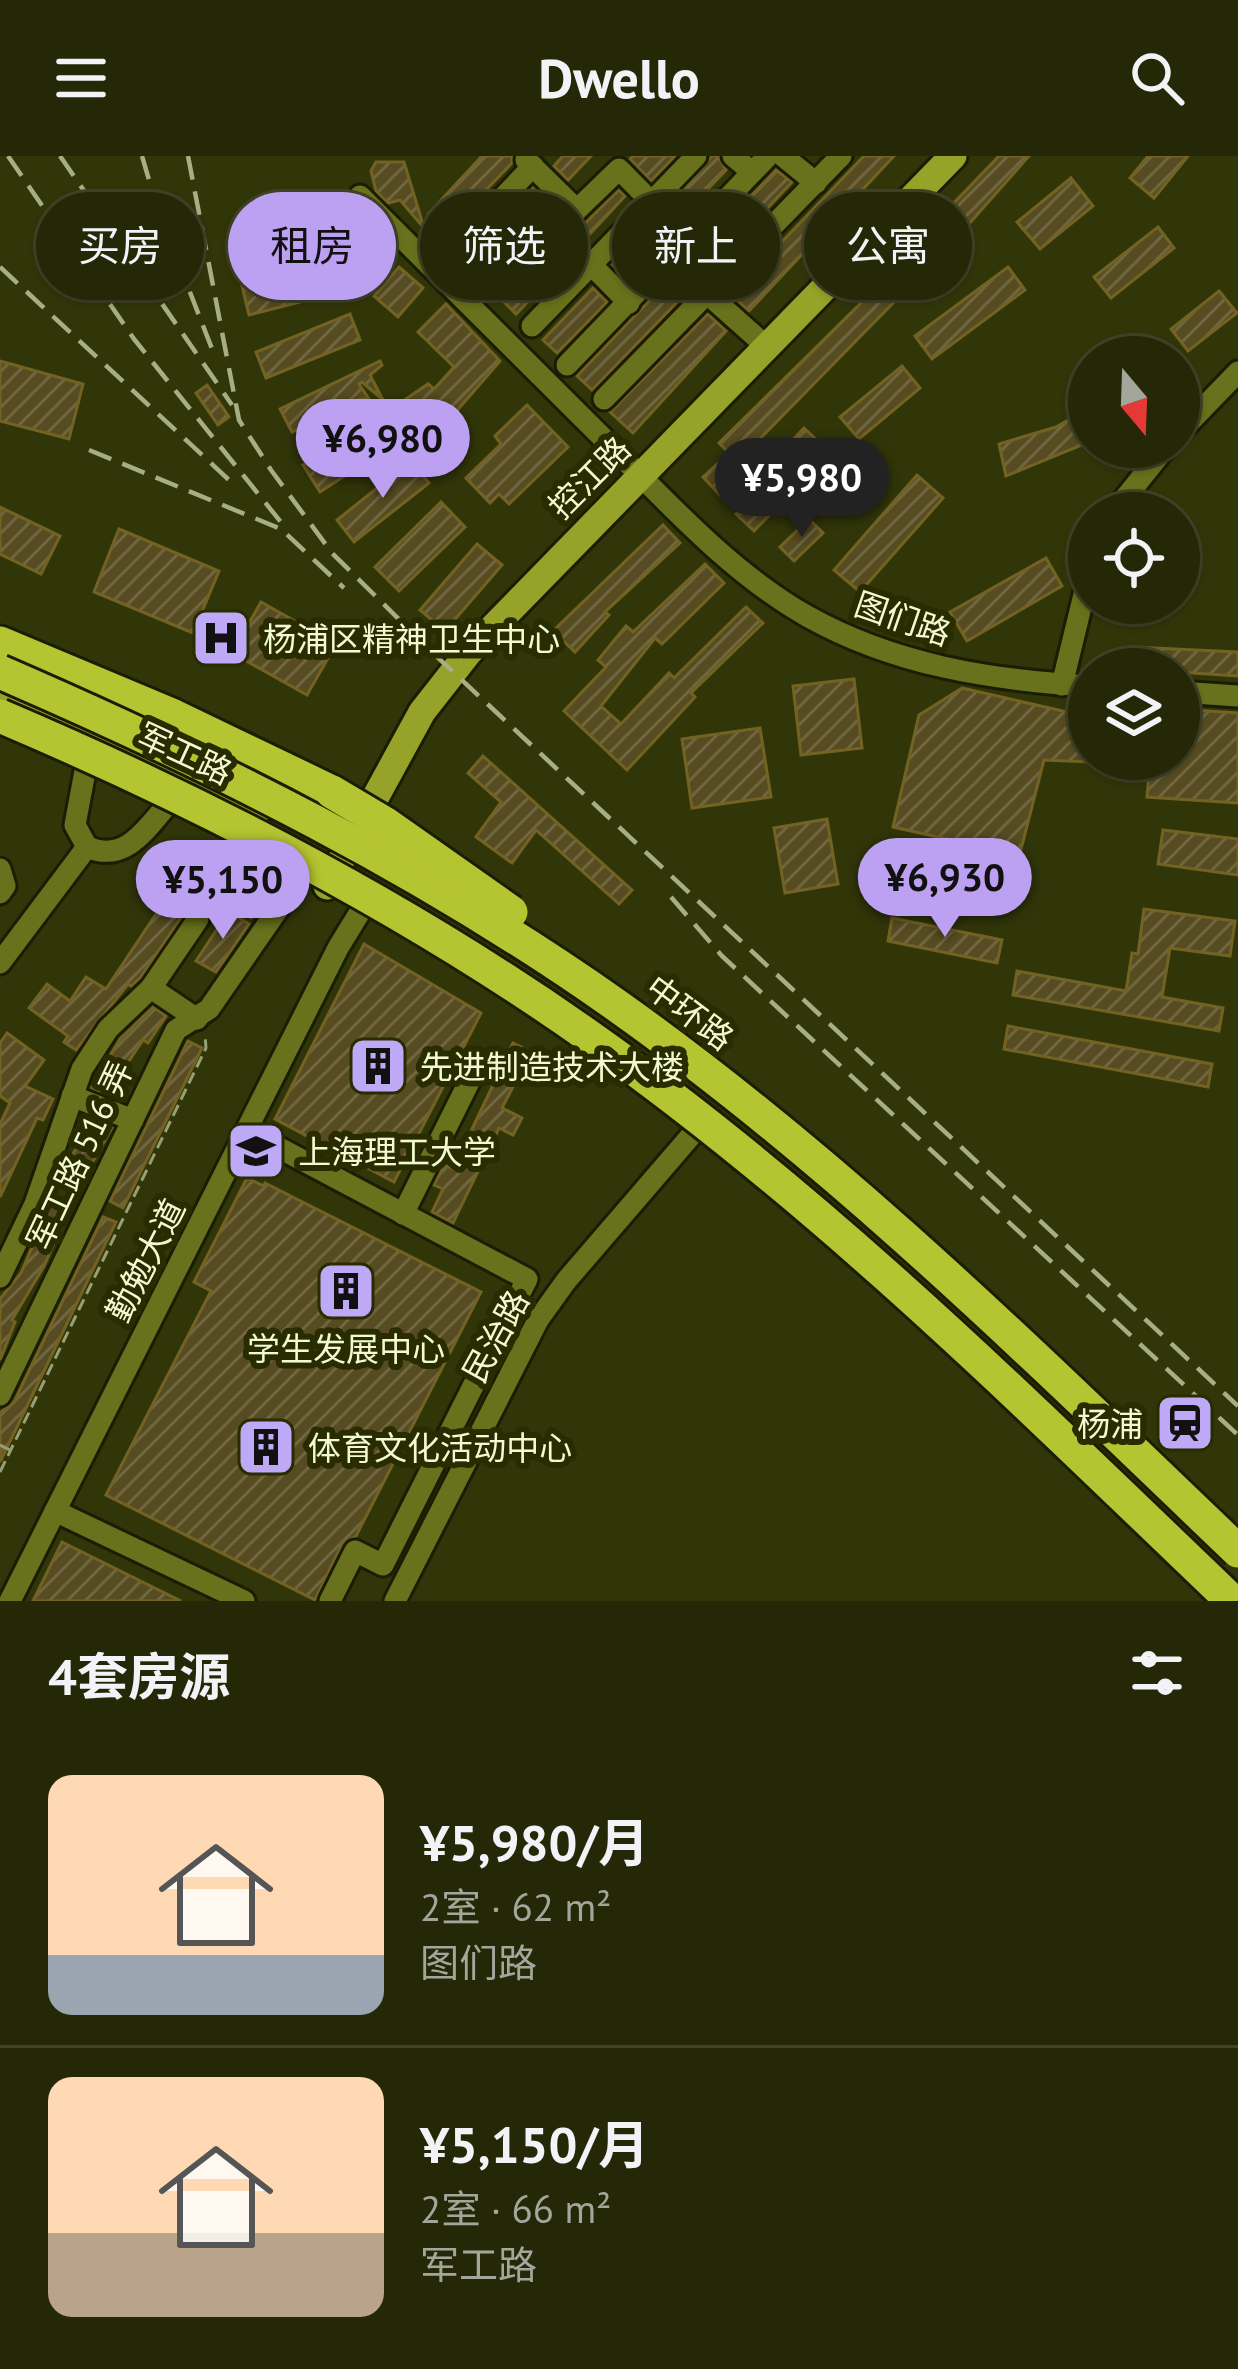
<!DOCTYPE html>
<html lang="zh">
<head>
<meta charset="utf-8">
<style>
  :root { --surface:#252807; --page:#2d3011; --text:#f1f3f6; --muted:#a3a69b; --line:#424428; --accent:#bca0f2 }
  body { margin:0; font-family:"PT Sans","Noto Sans SC",sans-serif; background:var(--page); color:var(--text); height:100vh; display:flex; flex-direction:column; font-size:45px; white-space:nowrap }
  * { box-sizing:border-box; margin:0 }
  p { font-size:39px; color:var(--muted) }
  .icon { flex:none; width:66px; height:66px; fill:none; stroke:currentColor; stroke-width:2; stroke-linecap:round; stroke-linejoin:round }
  .map { position:relative; height:1445px; overflow:hidden }
  .panel { display:flex; flex-direction:column; background:var(--surface); flex:1 }
  .panel>* { flex:none }
  .banner { position:absolute; left:36px; top:36px; width:1167px; height:108px; display:flex; gap:24px }
  .needle { width:78px; rotate:161deg }
  .tools { position:absolute; left:1068px; top:180px; display:grid; gap:24px }
  .tools a { display:grid; place-items:center; width:132px; height:132px; border-radius:50%; background:var(--surface); box-shadow:0 3px 9px #0004,0 0 0 3px var(--line); font-size:60px }
  .price { position:absolute; translate:-50% -102px; padding:0 27px; border-radius:42px; background:var(--accent); color:#111; font-size:39px; line-height:78px; filter:drop-shadow(0 3px 6px #0008) }
  .price::after { content:''; position:absolute; left:50%; top:72px; width:36px; height:27px; margin-left:-18px; background:inherit; clip-path:polygon(0 0,100% 0,50% 100%) }
  .price.active { background:#222; color:#fff }
  ul { padding:0; list-style:none }
  li { display:flex; align-items:center; gap:36px; height:300px; padding:0 48px }
  li+li { border-top:3px solid var(--line) }
  li span { display:grid; place-items:center; flex:none; width:336px; height:240px; border-radius:24px; color:#555 }
  li>.icon { margin-inline-start:auto }
  span .icon { width:144px; height:144px; fill:#fffc; stroke-width:1 }
  li b { font-size:51px }
  h2 { display:flex; justify-content:space-between; align-items:center; height:144px; padding:0 48px; font-size:51px }
  .tag { padding:0 42px; border-radius:54px; background:var(--surface); box-shadow:0 3px 9px #0004,0 0 0 3px var(--line); font-size:42px; line-height:108px }
  .tag.active { background:var(--accent); color:#111 }
  header { display:flex; justify-content:space-between; align-items:center; height:156px; padding:0 48px; background:var(--surface); font-size:54px; font-weight:600 }
  .map>svg:first-child { display:block }
  .building { fill:url(#building-hatch); stroke:#736322; stroke-width:3 }
  .lines { fill:none; stroke-linecap:round; stroke-linejoin:round }
  .minor-casing { stroke:#1a1d04; stroke-width:27 }
  .major-casing { stroke:#1a1d04; stroke-width:33 }
  .highway-casing { stroke:#1a1d04; stroke-width:39 }
  .path { stroke:#999f74; stroke-width:3; stroke-dasharray:12 6; stroke-linecap:butt }
  .minor { stroke:#68711b; stroke-width:21 }
  .major { stroke:#96a328; stroke-width:27 }
  .highway { stroke:#b5c431; stroke-width:33 }
  .rail { stroke:#a8ae83; stroke-width:4.5; stroke-dasharray:24 12; stroke-linecap:butt }
  .highway-bridge-casing { stroke:#1a1d04; stroke-width:39; stroke-linecap:butt }
  .highway-bridge { stroke:#b5c431; stroke-width:33 }
  .labels { text-anchor:middle; dominant-baseline:central; stroke-width:12; stroke-linejoin:round; paint-order:stroke }
  .street-label { font-size:33px; fill:#f3fad1; stroke:#282c00 }
  .poi-label { font-size:33px; fill:#f3fad1; stroke:#282c00; text-anchor:start }
</style>
</head>
<body>
<header><svg class="icon" aria-label="menu" viewBox="0 0 24 24"><path d="M4 6h16M4 12h16M4 18h16"/></svg>Dwello<svg class="icon" aria-label="search" viewBox="0 0 24 24"><circle cx="10" cy="10" r="6"/><path d="M15 15l6 6"/></svg></header>
<div class="map">
<svg width="1238" height="1445" viewBox="0 0 1238 1445">
  <defs>
    <pattern id="building-hatch" width="6" height="6" patternUnits="userSpaceOnUse" patternTransform="scale(3)"><rect width="6" height="6" fill="#574c21"/><path d="M-1 1l2-2M0 6l6-6M5 7l2-2" fill="none" stroke="#706740"/></pattern>
  </defs>
  <rect width="100%" height="100%" fill="#313609"/>
  <!-- building -->
  <g class="building">
    <path d="M482,0H512V7L447,74L428,58Z"/>
    <path d="M563,0H591L568,24L554,10Z"/>
    <path d="M633,0H675L651,25L630,3Z"/>
    <path d="M712,0H718L726,14L684,58L673,46Z"/>
    <path d="M864,0H894L749,155L731,139Z"/>
    <path d="M999,0H1029L953,86L740,303L748,311L720,339L703,321L729,297L719,287L872,136L870,134Z"/>
    <path d="M1148,0H1188L1154,42L1130,22Z"/>
    <path d="M376,6H404L424,72L400,44L388,47L376,35L371,15Z"/>
    <path d="M776,14L792,26L706,117L690,103Z"/>
    <path d="M1071,22L1093,50L1040,93L1017,66Z"/>
    <path d="M533,32L549,48L485,114L469,98Z"/>
    <path d="M619,34L625,40L586,82L578,74Z"/>
    <path d="M345,47L351,77L239,101L232,71Z"/>
    <path d="M1158,71L1174,92L1111,142L1094,121Z"/>
    <path d="M648,72L659,82L625,121L612,109Z"/>
    <path d="M556,95L567,105L516,158L503,145Z"/>
    <path d="M356,101L363,130L249,159L242,130Z"/>
    <path d="M399,111L423,132L398,161L374,140Z"/>
    <path d="M1008,111L1025,134L932,203L915,180Z"/>
    <path d="M669,124L685,138L592,234L577,220Z"/>
    <path d="M593,132L607,146L557,197L543,184Z"/>
    <path d="M1219,135L1237,157L1188,195L1171,173Z"/>
    <path d="M446,148L500,205L428,288L402,264L415,251L406,243L428,228L434,233L454,211L418,176Z"/>
    <path d="M350,158L360,184L266,222L256,196Z"/>
    <path d="M708,158L726,175L633,277L610,256Z"/>
    <path d="M0,205L83,228L69,283L0,265Z"/>
    <path d="M380,205L382,209L370,219L383,244L362,226L359,228L369,243H360L292,276L280,253Z"/>
    <path d="M902,210L920,232L859,283L840,261Z"/>
    <path d="M207,229L229,261L218,269L196,237Z"/>
    <path d="M527,249L568,291L509,348L499,338L490,347L466,322L501,288L495,280Z"/>
    <path d="M1089,252V286L1006,320L999,288L1056,271Z"/>
    <path d="M380,260L397,286L320,336L303,309Z"/>
    <path d="M804,272L820,287L775,335L784,344L754,375L736,358L764,330L756,322Z"/>
    <path d="M411,305L429,327L354,386L337,364Z"/>
    <path d="M917,319L943,342L860,436L834,414Z"/>
    <path d="M441,346L465,371L399,435L375,411Z"/>
    <path d="M0,351L60,380L41,418L0,398Z"/>
    <path d="M809,363L823,377L794,405L780,391Z"/>
    <path d="M663,369L680,387L605,456L609,459L575,496L553,475Z"/>
    <path d="M119,373L219,415L193,477L94,436Z"/>
    <path d="M477,388L502,409L445,475L420,454Z"/>
    <path d="M1046,402L1062,430L967,485L950,456Z"/>
    <path d="M705,408L724,427L662,488L655,482L601,550L621,568L669,517L674,522L746,451L763,467L691,537L695,541L627,614L564,555L606,511L598,504L626,470L633,476Z"/>
    <path d="M261,446L336,488L307,539L232,497Z"/>
    <path d="M1133,491L1238,496V520L1179,516V513H1133Z"/>
    <path d="M854,523L862,592L801,599L793,530Z"/>
    <path d="M962,532L1067,556L1068,551L1089,552V606L1044,604L1009,740L899,719L904,696L970,709L974,689L893,671L919,559Z"/>
    <path d="M1179,553L1238,557V647L1147,641L1150,603H1179Z"/>
    <path d="M760,572L771,641L692,652L682,583Z"/>
    <path d="M483,600L632,734L619,748L536,674L512,707L476,681L501,646L468,617Z"/>
    <path d="M827,663L838,728L785,737L774,672Z"/>
    <path d="M1163,674L1238,683V719L1158,708Z"/>
    <path d="M164,746L183,759L140,822L131,830L128,828L76,894L64,886L68,880L29,852L47,828L70,845L86,821L106,833Z"/>
    <path d="M1144,753L1235,765L1230,800L1170,792L1162,841L1223,852L1219,875L1013,839L1017,815L1126,835L1132,797L1138,798Z"/>
    <path d="M229,755L249,768L216,816L196,805Z"/>
    <path d="M892,762L1002,784L997,807L888,785Z"/>
    <path d="M364,788L481,857L394,1026L275,963Z"/>
    <path d="M153,851L166,860L148,887L143,884L107,938L91,932L120,883Z"/>
    <path d="M1008,870L1212,908L1208,931L1004,893Z"/>
    <path d="M7,877L44,904L25,930L53,943L43,964L37,962L0,1041V968L10,947L0,940V887Z"/>
    <path d="M188,885L202,892L123,1052L110,1045Z"/>
    <path d="M513,887L531,896L502,952L522,962L513,979L499,972L453,1067L432,1056L443,1033L434,1029L444,1009L453,1013Z"/>
    <path d="M94,965L112,972L81,1026L66,1016L70,1009L67,1007Z"/>
    <path d="M247,1022L264,1030L265,1027L481,1136L356,1380L342,1388L315,1444L106,1339L211,1135L194,1126Z"/>
    <path d="M54,1040L71,1047L44,1110L12,1164L15,1166L0,1204V1143L21,1117Z"/>
    <path d="M103,1061L116,1066L0,1306V1257L14,1246Z"/>
    <path d="M62,1386L181,1445H33Z"/>
  </g>
  <g class="lines">
    <defs>
      <g id="minor">
        <path d="M733,0L752,16"/>
        <path d="M783,0L816,27"/>
        <path d="M526,4L577,54"/>
        <path d="M360,40C442,122 525,204 607,286C668,347 731,417 807,460C894,509 991,524 1089,530"/>
        <path d="M557,74L629,147"/>
        <path d="M460,87L533,10"/>
        <path d="M667,102L767,191"/>
        <path d="M495,133L619,13L687,82"/>
        <path d="M532,170L696,0"/>
        <path d="M567,209L768,0"/>
        <path d="M604,243L841,0"/>
        <path d="M1179,277L1238,216"/>
        <path d="M1113,357L1166,291"/>
        <path d="M1062,529L1089,418"/>
        <path d="M1179,536L1238,540"/>
        <path d="M86,610L75,669L87,691C124,707 144,676 167,649"/>
        <path d="M0,713L5,730L0,737"/>
        <path d="M0,807L87,691"/>
        <path d="M151,832L198,763"/>
        <path d="M72,940L133,964"/>
        <path d="M247,975L527,1123L383,1409L355,1395L330,1445"/>
        <path d="M403,1058L473,918"/>
        <path d="M0,1121L35,1048L82,913L108,873L151,832L197,863"/>
        <path d="M0,1239L176,874L209,853L303,717"/>
        <path d="M55,1355L244,1445"/>
        <path d="M10,1445L338,792L363,751"/>
        <path d="M395,1445L538,1164L566,1125L695,975"/>
      </g>
      <g id="major">
        <path d="M0,537L259,653"/>
        <path d="M327,730L422,556L469,496L953,0"/>
      </g>
      <path id="highway" d="M0,487L174,560L332,636"/>
    </defs>
    <!-- minor casing -->
    <use href="#minor" class="minor-casing"/>
    <!-- major casing -->
    <use href="#major" class="major-casing"/>
    <!-- highway casing -->
    <use href="#highway" class="highway-casing"/>
    <!-- path -->
    <g class="path">
      <path d="M217,757L235,752L252,762"/>
      <path d="M64,1024L80,1038"/>
      <path d="M0,1289L10,1294"/>
      <path d="M0,1316L206,892L205,879"/>
    </g>
    <!-- minor -->
    <use href="#minor" class="minor"/>
    <!-- major -->
    <use href="#major" class="major"/>
    <!-- highway -->
    <use href="#highway" class="highway"/>
    <!-- rail -->
    <g class="rail">
      <path d="M8,0L134,183L284,370"/>
      <path d="M60,0L232,249"/>
      <path d="M142,0L157,51L214,198"/>
      <path d="M188,0L239,264L271,314L332,397L434,498L1238,1250"/>
      <path d="M0,111L229,324"/>
      <path d="M89,294L281,373L344,432"/>
      <path d="M671,741L722,800L1238,1279"/>
    </g>
    <defs>
      <g id="highway-bridge">
        <path d="M0,516C215,609 423,713 616,849C842,1009 1038,1204 1238,1395"/>
        <path d="M0,560C207,648 406,751 590,881C824,1046 1026,1248 1232,1445"/>
        <path d="M332,636L386,668L511,756"/>
      </g>
    </defs>
    <!-- highway-bridge casing -->
    <use href="#highway-bridge" class="highway-bridge-casing"/>
    <!-- highway-bridge -->
    <use href="#highway-bridge" class="highway-bridge"/>
  </g>
  <!-- icons -->
  <defs>
    <symbol id="hospital-square" viewBox="-11 -11 22 22"><rect x="-9" y="-9" width="18" height="18" rx="4" fill="#bda9f5" stroke="#282c00"/><path d="M-5-5h3v3.5h4V-5h3V5h-3V1.5h-4V5h-3Z" fill="#111"/></symbol>
    <symbol id="building-square" viewBox="-11 -11 22 22"><rect x="-9" y="-9" width="18" height="18" rx="4" fill="#bda9f5" stroke="#282c00"/><path d="M-4-6H4V6H1V3H-1V6H-4ZM-2.5-4.3h1.7v1.8h-1.7ZM.8-4.3h1.7v1.8H.8ZM-2.5-1h1.7V.8h-1.7ZM.8-1h1.7V.8H.8Z" fill="#111"/></symbol>
    <symbol id="university-square" viewBox="-11 -11 22 22"><rect x="-9" y="-9" width="18" height="18" rx="4" fill="#bda9f5" stroke="#282c00"/><path d="M0-5L7-2L0 1L-7-2ZM-4 1L0 2.5L4 1V4Q0 6-4 4Z" fill="#111"/></symbol>
    <symbol id="station-square" viewBox="-11 -11 22 22"><rect x="-9" y="-9" width="18" height="18" rx="4" fill="#bda9f5" stroke="#282c00"/><path d="M-3-6H3Q5-6 5-4V2Q5 4 3 4L4.5 6H3L1.5 4h-3L-3 6H-4.5L-3 4Q-5 4-5 2V-4Q-5-6-3-6ZM-3.5-4v3h7v-3ZM-3.5 1v1.5H-2V1ZM2 1v1.5H3.5V1Z" fill="#111"/></symbol>
  </defs>
  <g fill-rule="evenodd">
    <use href="#hospital-square" x="188" y="449" width="66" height="66"/>
    <use href="#building-square" x="345" y="877" width="66" height="66"/>
    <use href="#university-square" x="223" y="962" width="66" height="66"/>
    <use href="#building-square" x="313" y="1102" width="66" height="66"/>
    <use href="#station-square" x="1152" y="1234" width="66" height="66"/>
    <use href="#building-square" x="233" y="1258" width="66" height="66"/>
  </g>
  <g class="labels">
    <!-- street labels -->
    <g class="street-label">
      <text transform="translate(589 321) rotate(-45)">控江路</text>
      <text transform="translate(903 462) rotate(19)">图们路</text>
      <text transform="translate(185 597) rotate(25)">军工路</text>
      <text transform="translate(690 856) rotate(37)">中环路</text>
      <text transform="translate(79 999) rotate(-65)">军工路 516 弄</text>
      <text transform="translate(145 1104) rotate(-63)">勤勉大道</text>
      <text transform="translate(495 1180) rotate(-61)">民治路</text>
    </g>
    <!-- poi labels -->
    <g class="poi-label">
      <text x="263" y="482">杨浦区精神卫生中心</text>
      <text x="420" y="910">先进制造技术大楼</text>
      <text x="298" y="995">上海理工大学</text>
      <text x="346" y="1192" text-anchor="middle">学生发展中心</text>
      <text x="1143" y="1267" text-anchor="end">杨浦</text>
      <text x="308" y="1291">体育文化活动中心</text>
    </g>
  </g>
</svg>
<div class="tools">
<a><svg class="needle" viewBox="-14 -14 28 28"><path d="M0-13l5 13h-10z" fill="#e53935"/><path d="M0 13l5-13h-10z" fill="#a3a69b"/></svg></a>
<a><svg class="icon" aria-label="locate" viewBox="0 0 24 24"><circle cx="12" cy="12" r="6"/><path d="M12 2v4M12 18v4M2 12h4M18 12h4"/></svg></a>
<a><svg class="icon" aria-label="layers" viewBox="0 0 24 24"><path d="M12 4l9 5-9 5-9-5zM3 14l9 5 9-5"/></svg></a>
</div>
<b class="price" style="left:383px;top:345px">¥6,980</b>
<b class="price active" style="left:802px;top:384px">¥5,980</b>
<b class="price" style="left:945px;top:784px">¥6,930</b>
<b class="price" style="left:223px;top:786px">¥5,150</b>
<div class="banner">
<a class="tag">买房</a>
<a class="tag active">租房</a>
<a class="tag">筛选</a>
<a class="tag">新上</a>
<a class="tag">公寓</a>
</div>
</div>
<section class="panel">
<h2>4套房源<svg class="icon" aria-label="filters" viewBox="0 0 24 24"><path d="M4 7h16M4 17h16"/><circle cx="9" cy="7" r="2"/><circle cx="15" cy="17" r="2"/></svg></h2>
<ul>
<li><span style="background:linear-gradient(#ffd9b3 75%,#9aa5b1 0)"><svg class="icon" aria-label="home" viewBox="0 0 24 24"><path d="M3 11l9-7 9 7M6 9v11h12V9"/></svg></span><div><b>¥5,980/月</b><p>2室 · 62 m²</p><p>图们路</p></div></li>
<li><span style="background:linear-gradient(#ffd9b3 65%,#b9a48a 0)"><svg class="icon" aria-label="home" viewBox="0 0 24 24"><path d="M3 11l9-7 9 7M6 9v11h12V9"/></svg></span><div><b>¥5,150/月</b><p>2室 · 66 m²</p><p>军工路</p></div></li>
</ul>
</section>
</body>
</html>
